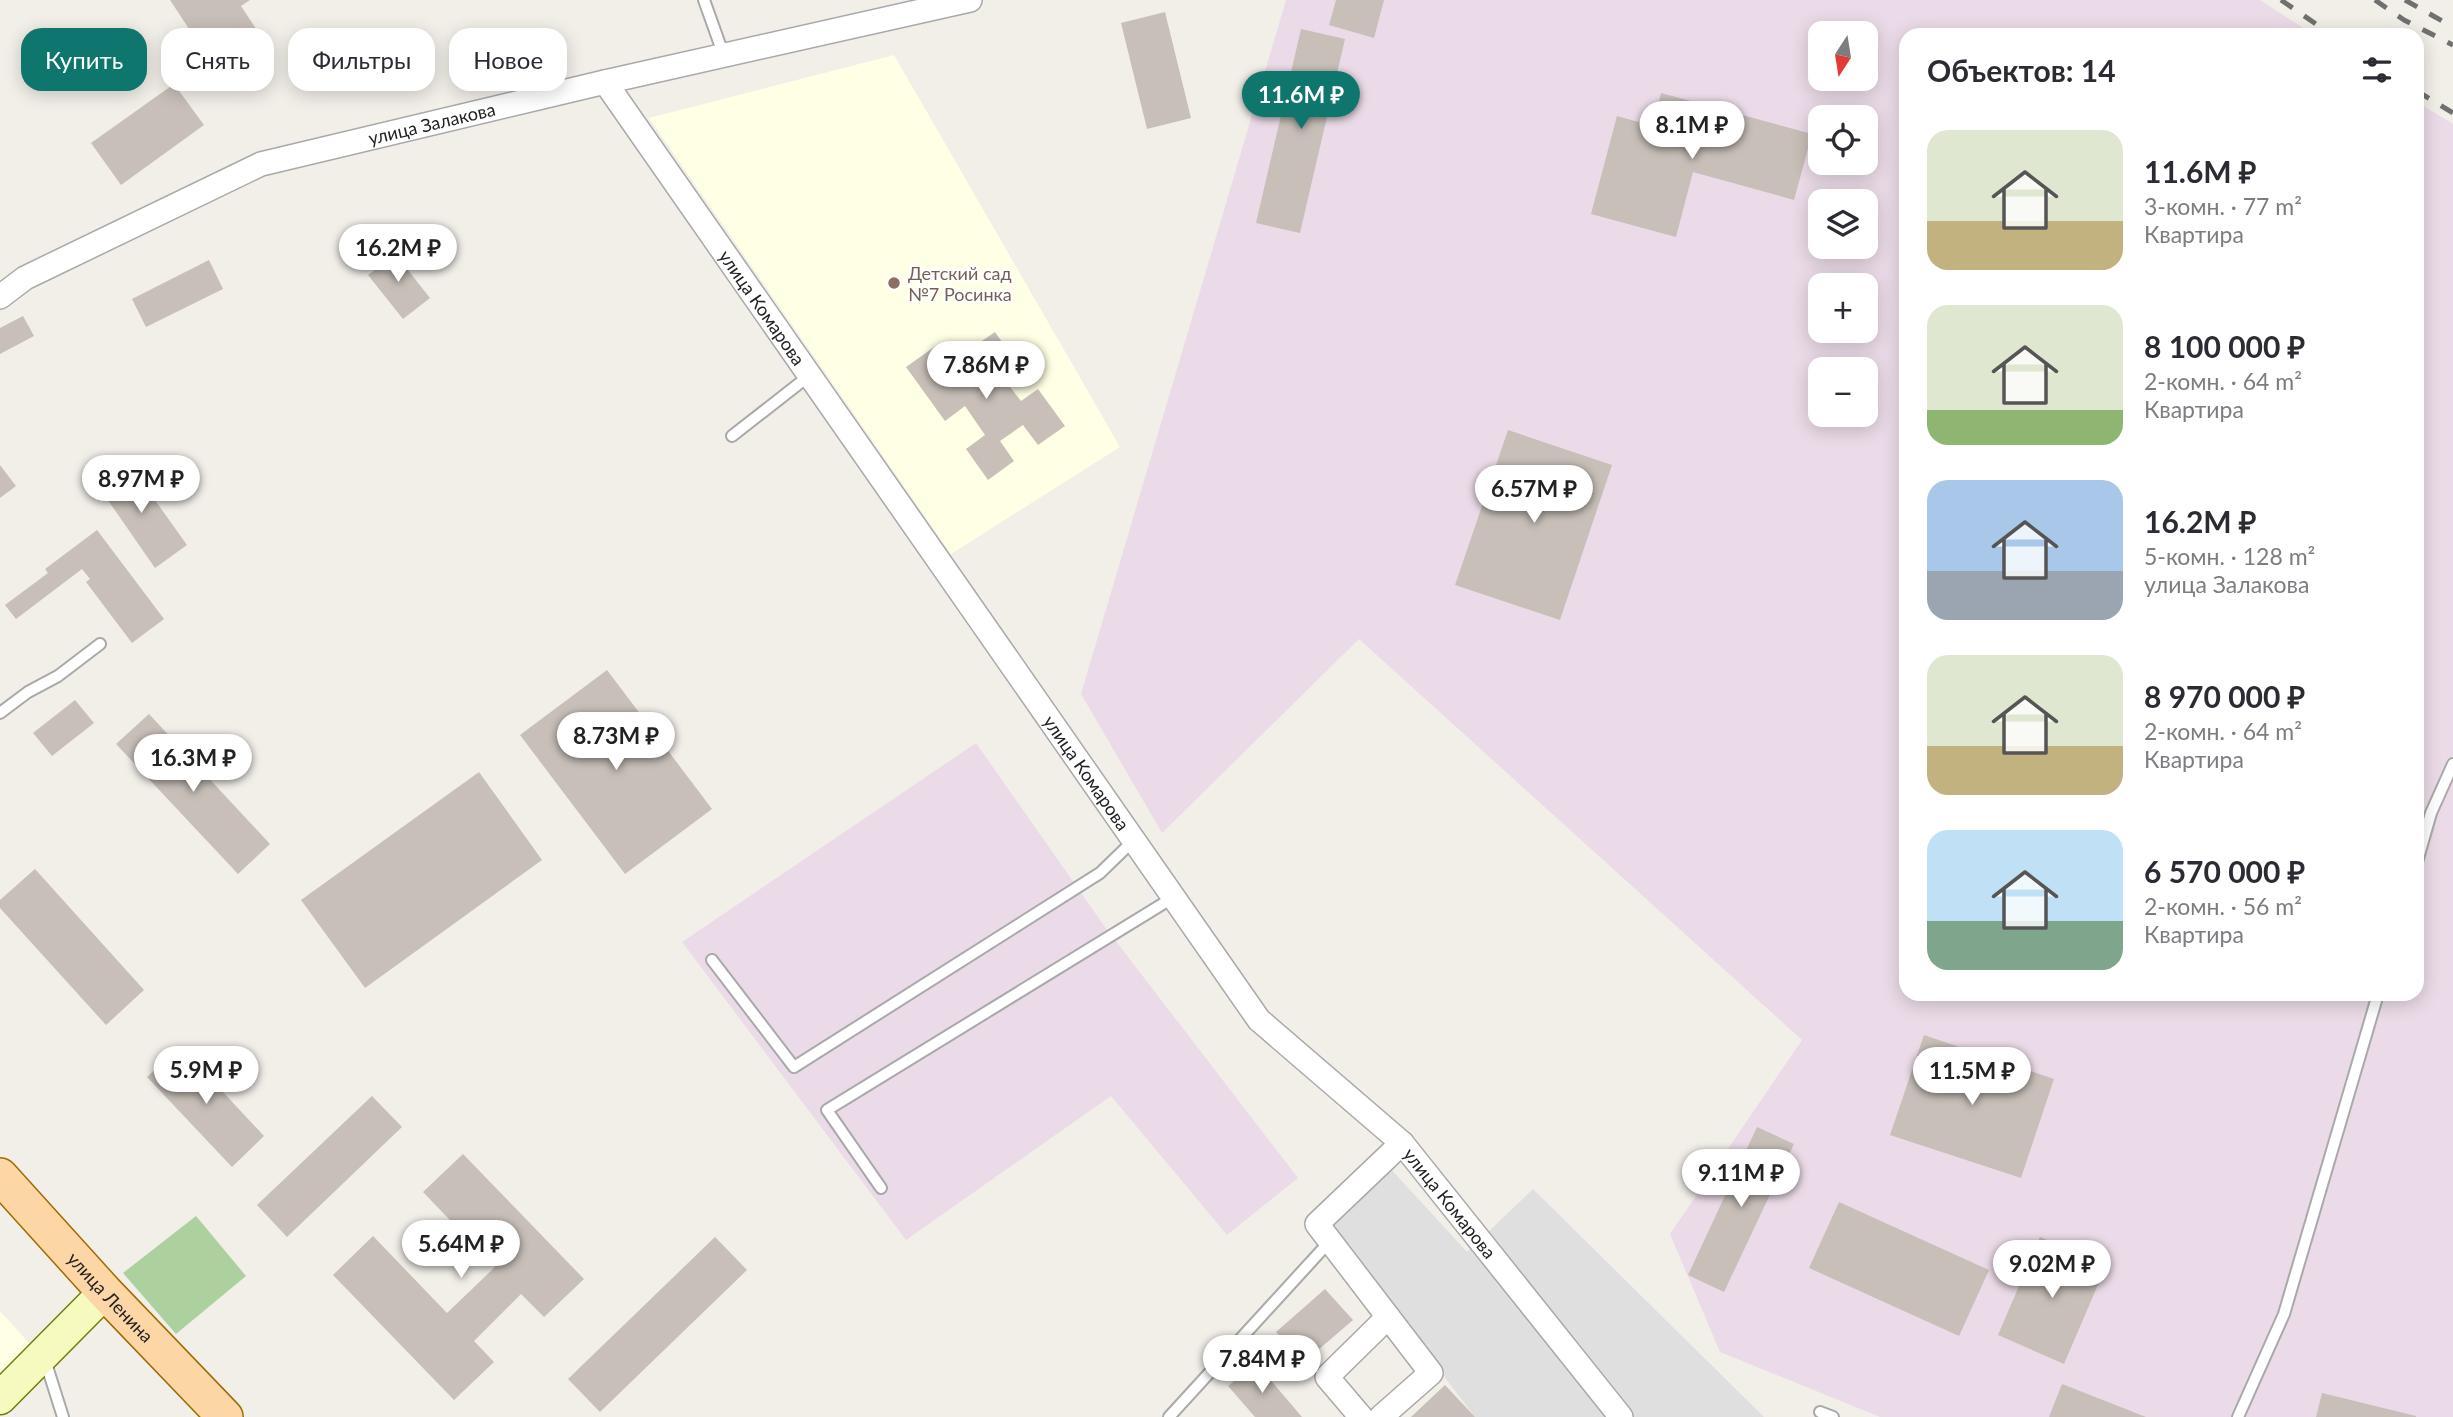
<!DOCTYPE html>
<html lang="ru">
<head>
<meta charset="utf-8">
<style>
  :root { --surface:#fff; --page:#f7f7f7; --text:#2b2b33; --muted:#7c7c81; --accent:#0f766e }
  body { margin:0; font-family:Lato,sans-serif; background:var(--page); color:var(--text); height:100vh; display:flex; flex-direction:column; font-size:26px; white-space:nowrap }
  * { box-sizing:border-box; margin:0 }
  p { font-size:23px; color:var(--muted) }
  .icon { flex:none; width:38px; height:38px; fill:none; stroke:currentColor; stroke-width:2; stroke-linecap:round; stroke-linejoin:round }
  .map { position:relative; flex:1; overflow:hidden }
  .side { position:absolute; left:1899px; top:28px; width:525px; height:973px; display:flex; flex-direction:column; background:var(--surface); border-radius:21px; box-shadow:0 4px 18px #0003 }
  .side>* { flex:none }
  .guide { position:absolute; left:21px; top:28px; width:665px; height:63px; display:flex; gap:14px }
  .needle { width:46px; rotate:192deg }
  .tools { position:absolute; left:1808px; top:21px; display:grid; gap:14px }
  .tools a { display:grid; place-items:center; width:70px; height:70px; border-radius:14px; background:var(--surface); box-shadow:0 4px 18px #0003; font-size:35px }
  .price { position:absolute; translate:-50% -60px; padding:0 16px; border-radius:24px; background:#fff; color:#222; font-size:23px; line-height:46px; filter:drop-shadow(0 2px 4px #0008) }
  .price::after { content:''; position:absolute; left:50%; top:42px; width:21px; height:16px; margin-left:-10px; background:inherit; clip-path:polygon(0 0,100% 0,50% 100%) }
  .price.active { background:var(--accent); color:#fff }
  ul { padding:0; list-style:none }
  li { display:flex; align-items:center; gap:21px; height:175px; padding:0 28px }
  li span { display:grid; place-items:center; flex:none; width:196px; height:140px; border-radius:21px; color:#555 }
  li>.icon { margin-inline-start:auto }
  span .icon { width:84px; height:84px; fill:#fffc; stroke-width:1 }
  li b { font-size:30px }
  h2 { display:flex; justify-content:space-between; align-items:center; height:84px; padding:0 28px; font-size:30px }
  .chip { padding:0 24px; border-radius:21px; background:var(--surface); box-shadow:0 4px 18px #0003; font-size:24px; line-height:63px }
  .chip.active { background:var(--accent); color:#fff }
  .map>svg:first-child { display:block }
  .residential { fill:#e0dfdf }
  .industrial { fill:#ebdbe8; fill-rule:evenodd }
  .education { fill:#ffffe5 }
  .forest { fill:#add19e }
  .building { fill:#c7bfb8 }
  .lines { fill:none; stroke-linecap:round; stroke-linejoin:round }
  .lane-casing { stroke:#a9a9a9; stroke-width:14 }
  .street-casing { stroke:#a9a9a9; stroke-width:26 }
  .secondary-casing { stroke:#707d05; stroke-width:35 }
  .primary-casing { stroke:#a06b00; stroke-width:38 }
  .lane { stroke:#fff; stroke-width:10 }
  .street { stroke:#fff; stroke-width:23 }
  .secondary { stroke:#f7fabf; stroke-width:32 }
  .primary { stroke:#fcd6a4; stroke-width:35 }
  .rail { stroke:#707070; stroke-width:5; stroke-dasharray:14 14; stroke-linecap:butt }
  .education-dot { fill:#8d6e63; stroke:#fff; stroke-width:2.5 }
  .labels { text-anchor:middle; dominant-baseline:central; stroke-width:5; stroke-linejoin:round; paint-order:stroke }
  .street-label { font-size:18px; fill:#222; stroke:#fff }
  .education-label { font-size:18px; fill:#785e54; stroke:#fff; text-anchor:start }
</style>
</head>
<body>
<div class="map">
<svg width="2453" height="1417" viewBox="0 0 2453 1417">
  <rect width="100%" height="100%" fill="#f2efe9"/>
  <!-- residential -->
  <path class="residential" d="M1378,1155L1467,1252L1533,1189L1764,1417H1475L1327,1223Z"/>
  <!-- industrial -->
  <g class="industrial">
    <path d="M1286,0H2260L2314,35H1906V994H2417V102L2453,124V1417H1880L1720,1352L1670,1234L1802,1040L1359,639L1162,833L1081,694ZM1820,33H1866V79H1820ZM1820,117H1866V163H1820ZM1820,201H1866V247H1820ZM1820,285H1866V331H1820ZM1820,369H1866V415H1820Z"/>
    <path d="M976,743L1105,927L1298,1178L1227,1235L1111,1096L906,1240L682,942Z"/>
  </g>
  <!-- education -->
  <g class="education">
    <path d="M894,55L1120,447L951,554L649,118Z"/>
    <path d="M0,1311L30,1344L0,1373Z"/>
  </g>
  <!-- forest -->
  <path class="forest" d="M196,1216L246,1276L176,1334L123,1273Z"/>
  <!-- building -->
  <g class="building">
    <path d="M170,0H250L241,6L270,50L236,73L209,33L197,41Z"/>
    <path d="M1336,0H1384L1374,38L1329,25Z"/>
    <path d="M1165,12L1191,118L1147,129L1121,23Z"/>
    <path d="M1301,29L1345,39L1300,233L1256,223Z"/>
    <path d="M174,84L204,125L121,185L91,143Z"/>
    <path d="M1661,93L1812,134L1794,200L1693,172L1676,237L1591,214L1617,116L1653,126Z"/>
    <path d="M389,246L430,298L403,319L368,275L383,263L377,256Z"/>
    <path d="M209,260L223,289L146,327L132,299Z"/>
    <path d="M23,316L34,336L0,354V328Z"/>
    <path d="M995,332L1023,372L1007,383L1021,401L1038,389L1065,426L1038,445L1023,425L1000,441L1014,461L988,480L966,449L985,435L965,406L945,421L906,367L937,345L963,383L984,368L970,349Z"/>
    <path d="M1508,430L1612,465L1560,620L1455,585Z"/>
    <path d="M127,461L187,545L155,568L96,483Z"/>
    <path d="M0,465L16,486L0,498Z"/>
    <path d="M97,530L164,619L132,643L86,582L90,579L82,569L16,619L5,605L48,573L45,569Z"/>
    <path d="M607,670L712,809L625,874L520,735Z"/>
    <path d="M75,700L94,723L52,756L33,733Z"/>
    <path d="M149,714L270,844L238,874L116,744Z"/>
    <path d="M479,772L542,860L365,988L301,900Z"/>
    <path d="M35,869L144,990L106,1025L0,908V900Z"/>
    <path d="M1924,1035L2054,1079L2021,1178L1890,1135Z"/>
    <path d="M180,1046L264,1136L232,1167L147,1077Z"/>
    <path d="M372,1096L402,1127L287,1237L257,1205Z"/>
    <path d="M1757,1127L1794,1144L1724,1292L1688,1275Z"/>
    <path d="M463,1154L584,1279L544,1317L521,1294L474,1341L494,1362L454,1400L333,1275L373,1236L447,1313L495,1267L423,1192Z"/>
    <path d="M1839,1202L1989,1270L1959,1336L1809,1268Z"/>
    <path d="M715,1237L747,1270L600,1412L568,1379Z"/>
    <path d="M2040,1237L2106,1266L2064,1364L1998,1335Z"/>
    <path d="M1325,1289L1353,1320L1303,1363L1276,1332Z"/>
    <path d="M1256,1363L1302,1417H1255L1228,1386Z"/>
    <path d="M2062,1384L2146,1417H2049Z"/>
    <path d="M1445,1385L1475,1417H1411Z"/>
    <path d="M2322,1393L2416,1416V1417H2316Z"/>
  </g>
  <g class="lines">
    <defs>
      <g id="lane">
        <path d="M704,0L724,56"/>
        <path d="M732,436L810,375"/>
        <path d="M0,713L28,692L58,676L100,644"/>
        <path d="M2417,862L2431,813L2453,764"/>
        <path d="M712,960L794,1067L1100,873L1134,840"/>
        <path d="M881,1188L827,1110L1174,897"/>
        <path d="M45,1360L63,1417"/>
        <path d="M1820,1412L1833,1417"/>
        <path d="M1169,1417L1330,1241"/>
        <path d="M2238,1417L2284,1314L2378,994"/>
      </g>
      <g id="street">
        <path id="s1" d="M605,82L1259,1020L1402,1143L1621,1417"/>
        <path id="s2" d="M0,297L25,278L261,164L605,82L970,0"/>
        <path d="M1361,1417L1327,1377L1388,1317"/>
        <path d="M1381,1417L1431,1373L1317,1224L1402,1143"/>
      </g>
      <path id="secondary" d="M0,1398L105,1292"/>
      <g id="primary">
        <path id="s3" d="M0,1176L105,1292L225,1417"/>
      </g>
    </defs>
    <!-- lane casing -->
    <use href="#lane" class="lane-casing"/>
    <!-- street casing -->
    <use href="#street" class="street-casing"/>
    <!-- secondary casing -->
    <use href="#secondary" class="secondary-casing"/>
    <!-- primary casing -->
    <use href="#primary" class="primary-casing"/>
    <!-- lane -->
    <use href="#lane" class="lane"/>
    <!-- street -->
    <use href="#street" class="street"/>
    <!-- secondary -->
    <use href="#secondary" class="secondary"/>
    <!-- primary -->
    <use href="#primary" class="primary"/>
    <!-- rail -->
    <g class="rail">
      <path d="M2281,0L2332,35"/>
      <path d="M2375,0L2404,20L2453,45"/>
      <path d="M2405,0L2453,27"/>
      <path d="M2417,91L2453,113"/>
    </g>
  </g>
  <!-- markers -->
  <circle class="education-dot" cx="894" cy="283" r="7"/>
  <g class="labels">
    <!-- street labels -->
    <g class="street-label">
      <text stroke="none"><textPath href="#s2" startOffset="469">улица Залакова</textPath></text>
      <text stroke="none"><textPath href="#s1" startOffset="275">улица Комарова</textPath></text>
      <text stroke="none"><textPath href="#s1" startOffset="842">улица Комарова</textPath></text>
      <text stroke="none"><textPath href="#s1" startOffset="1409">улица Комарова</textPath></text>
      <text stroke="none"><textPath href="#s3" startOffset="164">улица Ленина</textPath></text>
    </g>
    <!-- education labels -->
    <g class="education-label">
      <text x="908" y="273">Детский сад<tspan x="908" dy="21">№7 Росинка</tspan></text>
    </g>
  </g>
</svg>
<div class="tools">
<a><svg class="needle" viewBox="-14 -14 28 28"><path d="M0-13l5 13h-10z" fill="#e53935"/><path d="M0 13l5-13h-10z" fill="#7c7c81"/></svg></a>
<a><svg class="icon" aria-label="locate" viewBox="0 0 24 24"><circle cx="12" cy="12" r="6"/><path d="M12 2v4M12 18v4M2 12h4M18 12h4"/></svg></a>
<a><svg class="icon" aria-label="layers" viewBox="0 0 24 24"><path d="M12 4l9 5-9 5-9-5zM3 14l9 5 9-5"/></svg></a>
<a>+</a>
<a>−</a>
</div>
<b class="price active" style="left:1301px;top:131px">11.6M ₽</b>
<b class="price" style="left:1692px;top:161px">8.1M ₽</b>
<b class="price" style="left:398px;top:284px">16.2M ₽</b>
<b class="price" style="left:986px;top:401px">7.86M ₽</b>
<b class="price" style="left:141px;top:515px">8.97M ₽</b>
<b class="price" style="left:1534px;top:525px">6.57M ₽</b>
<b class="price" style="left:616px;top:772px">8.73M ₽</b>
<b class="price" style="left:193px;top:794px">16.3M ₽</b>
<b class="price" style="left:206px;top:1106px">5.9M ₽</b>
<b class="price" style="left:1972px;top:1107px">11.5M ₽</b>
<b class="price" style="left:1741px;top:1209px">9.11M ₽</b>
<b class="price" style="left:461px;top:1280px">5.64M ₽</b>
<b class="price" style="left:2052px;top:1300px">9.02M ₽</b>
<b class="price" style="left:1262px;top:1395px">7.84M ₽</b>
<div class="guide">
<a class="chip active">Купить</a>
<a class="chip">Снять</a>
<a class="chip">Фильтры</a>
<a class="chip">Новое</a>
</div>
<section class="side">
<h2>Объектов: 14<svg class="icon" aria-label="filters" viewBox="0 0 24 24"><path d="M4 7h16M4 17h16"/><circle cx="9" cy="7" r="2"/><circle cx="15" cy="17" r="2"/></svg></h2>
<ul>
<li><span style="background:linear-gradient(#dfe7d0 65%,#c2b280 0)"><svg class="icon" aria-label="home" viewBox="0 0 24 24"><path d="M3 11l9-7 9 7M6 9v11h12V9"/></svg></span><div><b>11.6M ₽</b><p>3-комн. · 77 m²</p><p>Квартира</p></div></li>
<li><span style="background:linear-gradient(#dfe7d0 75%,#8fb573 0)"><svg class="icon" aria-label="home" viewBox="0 0 24 24"><path d="M3 11l9-7 9 7M6 9v11h12V9"/></svg></span><div><b>8 100 000 ₽</b><p>2-комн. · 64 m²</p><p>Квартира</p></div></li>
<li><span style="background:linear-gradient(#a9c7e8 65%,#9aa5b1 0)"><svg class="icon" aria-label="home" viewBox="0 0 24 24"><path d="M3 11l9-7 9 7M6 9v11h12V9"/></svg></span><div><b>16.2M ₽</b><p>5-комн. · 128 m²</p><p>улица Залакова</p></div></li>
<li><span style="background:linear-gradient(#dfe7d0 65%,#c2b280 0)"><svg class="icon" aria-label="home" viewBox="0 0 24 24"><path d="M3 11l9-7 9 7M6 9v11h12V9"/></svg></span><div><b>8 970 000 ₽</b><p>2-комн. · 64 m²</p><p>Квартира</p></div></li>
<li><span style="background:linear-gradient(#bfe0f5 65%,#7fa58c 0)"><svg class="icon" aria-label="home" viewBox="0 0 24 24"><path d="M3 11l9-7 9 7M6 9v11h12V9"/></svg></span><div><b>6 570 000 ₽</b><p>2-комн. · 56 m²</p><p>Квартира</p></div></li>
</ul>
</section>
</div>
</body>
</html>
